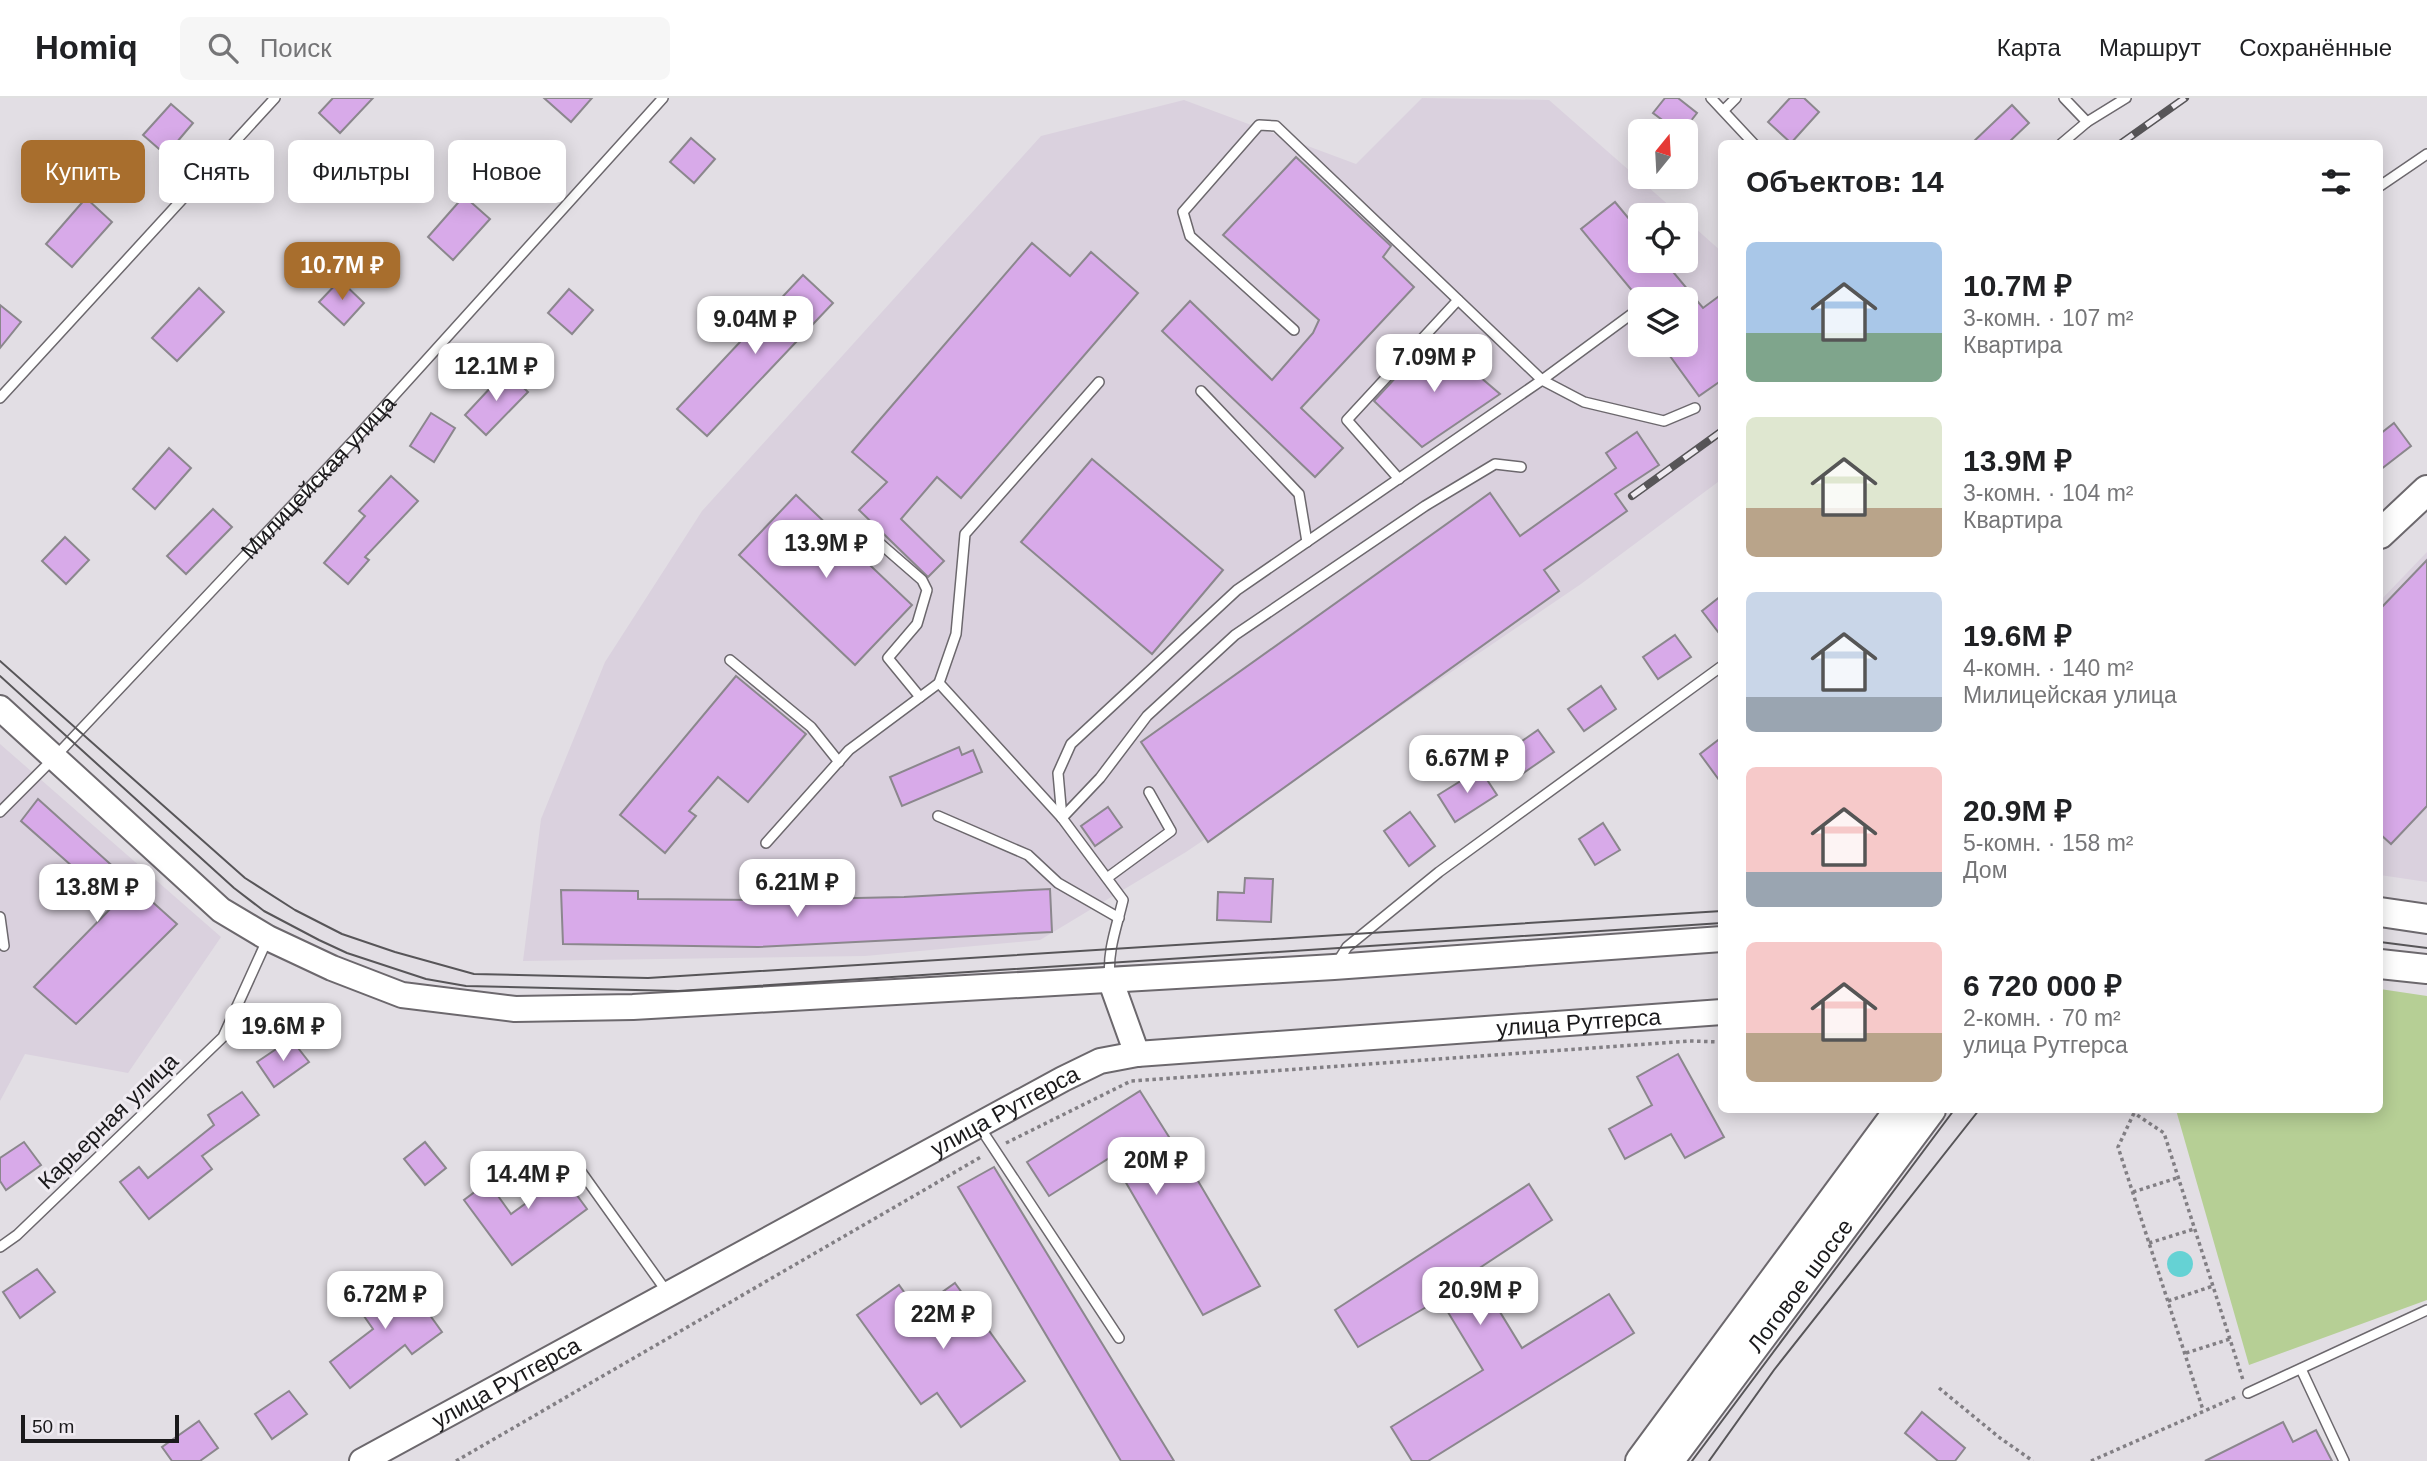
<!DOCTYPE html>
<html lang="ru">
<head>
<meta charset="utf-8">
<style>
  :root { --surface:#fff; --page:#f6f6f6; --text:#202124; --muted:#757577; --line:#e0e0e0; --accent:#a86e2d }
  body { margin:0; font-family:Helvetica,sans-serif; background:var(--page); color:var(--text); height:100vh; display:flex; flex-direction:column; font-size:26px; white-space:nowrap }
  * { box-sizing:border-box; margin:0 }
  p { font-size:23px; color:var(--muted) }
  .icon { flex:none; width:38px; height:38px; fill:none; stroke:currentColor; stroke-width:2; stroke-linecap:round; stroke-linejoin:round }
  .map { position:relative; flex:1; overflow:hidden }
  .side { position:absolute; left:1718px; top:42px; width:665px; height:973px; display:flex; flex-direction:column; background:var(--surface); border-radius:10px; box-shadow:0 4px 18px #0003 }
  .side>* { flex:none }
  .guide { position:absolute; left:21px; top:42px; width:665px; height:63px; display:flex; gap:14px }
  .needle { width:46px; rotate:18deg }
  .controls { position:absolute; left:1628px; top:21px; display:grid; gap:14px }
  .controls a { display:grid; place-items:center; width:70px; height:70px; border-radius:10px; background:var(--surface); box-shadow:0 4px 18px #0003; font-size:35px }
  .scale { position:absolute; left:21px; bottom:18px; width:158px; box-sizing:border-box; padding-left:7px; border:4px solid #1a191b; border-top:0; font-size:19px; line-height:24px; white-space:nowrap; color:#1a191b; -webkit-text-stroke:5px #efebf1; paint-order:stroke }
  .price { position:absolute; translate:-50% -60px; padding:0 16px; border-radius:14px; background:#fff; color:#222; font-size:23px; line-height:46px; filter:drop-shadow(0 2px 4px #0008) }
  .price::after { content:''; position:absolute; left:50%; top:42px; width:21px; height:16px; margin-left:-10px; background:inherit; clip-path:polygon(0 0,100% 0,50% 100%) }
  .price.on { background:var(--accent); color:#fff }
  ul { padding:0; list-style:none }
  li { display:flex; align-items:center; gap:21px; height:175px; padding:0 28px }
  li span { display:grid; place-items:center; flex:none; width:196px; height:140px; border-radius:10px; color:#555 }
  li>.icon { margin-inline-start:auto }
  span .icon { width:84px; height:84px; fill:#fffc; stroke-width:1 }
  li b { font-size:30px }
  h2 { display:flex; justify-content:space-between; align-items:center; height:84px; padding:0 28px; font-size:30px }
  .pill { padding:0 24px; border-radius:10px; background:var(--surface); box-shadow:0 4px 18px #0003; font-size:24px; line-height:63px }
  .pill.on { background:var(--accent); color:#fff }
  header { display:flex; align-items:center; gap:42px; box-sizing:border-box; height:98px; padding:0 35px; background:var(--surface); border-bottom:2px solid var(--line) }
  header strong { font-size:33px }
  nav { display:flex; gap:38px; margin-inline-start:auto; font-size:24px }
  .search { width:490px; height:63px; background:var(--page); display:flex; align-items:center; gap:18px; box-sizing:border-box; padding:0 24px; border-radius:10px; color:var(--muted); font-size:26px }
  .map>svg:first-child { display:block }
  .built { fill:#dad1de; fill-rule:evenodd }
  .green { fill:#b6cf95 }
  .water { fill:#65d2d4 }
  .building { fill:#d8aae9; stroke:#8b878d; stroke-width:2 }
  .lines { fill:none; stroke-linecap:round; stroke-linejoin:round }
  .service-casing { stroke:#6c686d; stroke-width:12 }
  .secondary-casing { stroke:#6c686d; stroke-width:28 }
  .primary-casing { stroke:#6c686d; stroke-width:32 }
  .path { stroke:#827f84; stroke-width:3.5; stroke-dasharray:3.5 3.5; stroke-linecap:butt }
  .service { stroke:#fff; stroke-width:9 }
  .secondary { stroke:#fff; stroke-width:24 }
  .primary { stroke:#fff; stroke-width:28 }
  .tram { stroke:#575558; stroke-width:2 }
  .rail-casing { stroke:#575558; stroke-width:8 }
  .rail { stroke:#efebf1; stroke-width:5; stroke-dasharray:16; stroke-linecap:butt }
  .labels { text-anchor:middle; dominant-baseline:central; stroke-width:6; stroke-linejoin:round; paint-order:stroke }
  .street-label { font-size:23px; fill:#1a191b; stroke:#efebf1 }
</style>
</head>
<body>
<header>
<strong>Homiq</strong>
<div class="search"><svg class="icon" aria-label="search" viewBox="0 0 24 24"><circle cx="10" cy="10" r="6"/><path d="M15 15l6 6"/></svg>Поиск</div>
<nav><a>Карта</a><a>Маршрут</a><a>Сохранённые</a></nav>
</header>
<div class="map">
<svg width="2427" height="1363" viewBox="0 0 2427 1363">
  <rect width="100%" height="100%" fill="#e2dee4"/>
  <!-- built -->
  <g class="built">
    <path d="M1422,0L1549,2L1680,117H1640V163H1685V121L1722,154V381L1581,486L1186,754L1040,842L865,858L523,863L541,721L605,564L702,413L1041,38L1184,2L1356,66ZM1640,201H1685V247H1640Z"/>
    <path d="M2427,454V784L2380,777V503Z"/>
    <path d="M0,646L221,839L128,975L25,956L0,1003Z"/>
  </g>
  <!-- green -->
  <path class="green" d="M2380,891L2427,898V1202L2249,1267L2176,1012H2380Z"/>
  <!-- water -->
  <circle class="water" cx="2180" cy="1166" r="13"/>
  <!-- building -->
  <g class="building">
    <path d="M333,0H373L340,35L319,15Z"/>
    <path d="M544,0H592L571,24Z"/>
    <path d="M1665,0H1678L1697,15L1683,33H1677L1653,15Z"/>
    <path d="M1790,0H1804L1819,14L1791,45L1768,24Z"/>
    <path d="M171,6L193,25L166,57L143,37Z"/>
    <path d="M2012,7L2029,25L2007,46H1971Z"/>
    <path d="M691,40L715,61L694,85L670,64Z"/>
    <path d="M1296,59L1391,148L1383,159L1414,189L1301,310L1343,350L1315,379L1162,233L1190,203L1272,282L1313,235L1319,222L1223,137Z"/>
    <path d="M464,98L490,121L453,162L428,139Z"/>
    <path d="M86,100L112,124L72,169L46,146Z"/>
    <path d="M1615,104L1640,134V163H1664L1703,210L1722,196V282L1699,298L1662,247H1685V201H1639L1581,131Z"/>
    <path d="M1032,145L1070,178L1091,154L1138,195L961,400L937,379L901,421L944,463L928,479L859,412L887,384L852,354Z"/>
    <path d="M803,177L833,205L707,338L677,311Z"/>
    <path d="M340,182L364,205L344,227L319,204Z"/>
    <path d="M199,190L224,214L177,263L152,240Z"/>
    <path d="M569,191L593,212L572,236L548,215Z"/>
    <path d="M0,207L21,224L0,250Z"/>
    <path d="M1433,239L1500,296L1422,349L1374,303Z"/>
    <path d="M506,273L528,294L486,337L465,317Z"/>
    <path d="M431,315L455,330L434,364L410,348Z"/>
    <path d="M2394,325L2411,348L2380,372V336Z"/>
    <path d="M1637,334L1659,367L1615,396L1627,413L1544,472L1559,493L1208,744L1141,644L1490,395L1520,438L1616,370L1606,355Z"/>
    <path d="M169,350L191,370L155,411L133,391Z"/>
    <path d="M1092,361L1223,472L1152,556L1021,444Z"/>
    <path d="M391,378L418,403L365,459L369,462L348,486L324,465L365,418L359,413Z"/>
    <path d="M796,397L912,507L855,567L739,457Z"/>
    <path d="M213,411L232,429L186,476L167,458Z"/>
    <path d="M65,439L89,462L66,486L42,463Z"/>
    <path d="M2427,462V708L2391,746L2380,736V511Z"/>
    <path d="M1722,497V539L1702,513Z"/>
    <path d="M1675,537L1691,559L1658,581L1643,559Z"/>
    <path d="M736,578L806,636L748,704L718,679L689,713L696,718L665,755L620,717Z"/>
    <path d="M1601,588L1616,611L1584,633L1568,611Z"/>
    <path d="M1538,632L1554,654L1522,676L1506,654Z"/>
    <path d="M1722,639V686L1700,656Z"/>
    <path d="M959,649L962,657L973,652L982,674L902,708L890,679Z"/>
    <path d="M1480,671L1497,697L1455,724L1438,697Z"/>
    <path d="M38,701L177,826L76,926L34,889L115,806L21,723Z"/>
    <path d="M1108,709L1122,729L1095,748L1081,728Z"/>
    <path d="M1410,714L1435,748L1409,768L1384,733Z"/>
    <path d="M1603,725L1620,752L1595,767L1579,741Z"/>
    <path d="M1245,780L1273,781L1271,824L1217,822L1218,794L1244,795Z"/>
    <path d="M1050,791L1052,834L758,849L563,846L561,792L638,793V801L759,802L904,799Z"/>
    <path d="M291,941L309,964L274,989L257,964Z"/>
    <path d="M1678,956L1724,1039L1685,1060L1671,1036L1625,1061L1609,1031L1652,1007L1637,979Z"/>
    <path d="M1140,993L1176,1050L1178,1049L1260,1188L1203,1217L1111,1059L1049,1098L1027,1064Z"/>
    <path d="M242,994L259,1017L202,1058L212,1071L149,1121L120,1084L139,1069L148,1080L214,1027L208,1017Z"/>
    <path d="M24,1044L41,1067L6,1092L0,1083V1060Z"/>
    <path d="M425,1044L446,1070L425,1087L404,1061Z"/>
    <path d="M546,1055L587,1111L512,1167L464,1102L488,1084L511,1116L540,1095L523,1072Z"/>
    <path d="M994,1069L1005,1087L1174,1363H1121L958,1089Z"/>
    <path d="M1529,1086L1552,1122L1475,1173L1522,1250L1609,1196L1634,1235L1428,1363H1412L1391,1329L1483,1272L1440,1201L1358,1249L1335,1212Z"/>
    <path d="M37,1171L55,1194L20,1220L3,1194Z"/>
    <path d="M370,1183L383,1201L406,1184L442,1234L412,1256L405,1247L350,1290L330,1264L373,1231L350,1198Z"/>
    <path d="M955,1185L1025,1283L961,1329L937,1295L921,1306L857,1217L899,1187L917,1212Z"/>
    <path d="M289,1293L307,1316L272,1341L255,1316Z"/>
    <path d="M1922,1314L1965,1350L1955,1363H1938L1905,1335Z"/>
    <path d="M199,1323L218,1350L200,1363H172L162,1349Z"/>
    <path d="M2283,1324L2293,1344L2316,1332L2332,1363H2205Z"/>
  </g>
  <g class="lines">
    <defs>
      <g id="service">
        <path d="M1711,0L1754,46"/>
        <path d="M2064,0L2087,24"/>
        <path d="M1724,12L1736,0"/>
        <path d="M2061,46L2087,24L2126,0"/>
        <path d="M2380,88L2427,56"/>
        <path d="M1294,232L1190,138L1183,114L1259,27L1276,28L1542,282L1584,304L1664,323L1695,310"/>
        <path d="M1099,284L965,436L956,536L939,585L1062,720L1123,802C1117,828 1107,853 1110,880"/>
        <path d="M1201,293L1299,396L1307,444"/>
        <path d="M0,300L275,0"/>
        <path d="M1399,381L1347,322L1458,202"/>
        <path d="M861,429L922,482L927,492L917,526L888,560L920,599"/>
        <path d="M730,562L811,629L839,664"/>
        <path id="s1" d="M0,714L54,660L354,342L663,0"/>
        <path d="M938,718L1028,757L1058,785L1119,820"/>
        <path d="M1062,720L1058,675L1071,646L1237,492L1542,282L1633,215"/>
        <path d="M1062,720L1100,680L1147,618L1235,537L1425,408L1495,366L1521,369"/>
        <path d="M766,745L849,652L939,585"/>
        <path d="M1107,780L1171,733L1149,694"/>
        <path d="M0,819L4,848"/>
        <path d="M1337,865L1347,849L1439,774L1722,568"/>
        <path d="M979,1028L1119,1240"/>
        <path d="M572,1061L667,1194"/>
        <path d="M0,1149L17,1137L223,939L268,840"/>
        <path d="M2301,1271L2344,1363"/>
        <path d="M2248,1295L2427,1212"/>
      </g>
      <g id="secondary">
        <path d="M0,610L221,812L268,840L332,870L402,897L515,911L633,909L1334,869L1722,841"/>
        <path d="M1110,881L1137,956"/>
        <path id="s2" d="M362,1363L1063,981L1100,963L1137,956L1722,914"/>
      </g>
      <g id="primary">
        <path d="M2380,436L2427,392"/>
        <path d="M2380,814L2427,821"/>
        <path d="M2380,866L2427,871"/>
        <path d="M1640,1363L1899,1012"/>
        <path id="s3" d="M1669,1363L1931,1012"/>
      </g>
    </defs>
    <!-- service casing -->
    <use href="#service" class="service-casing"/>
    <!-- secondary casing -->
    <use href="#secondary" class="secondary-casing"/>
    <!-- primary casing -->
    <use href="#primary" class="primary-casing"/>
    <!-- path -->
    <g class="path">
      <path d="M2133,1012L2134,1015L2164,1035L2243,1282"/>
      <path d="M2134,1015L2118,1049L2203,1312"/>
      <path d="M1006,1045L1131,983L1690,943L1722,944"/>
      <path d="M2133,1094L2177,1080"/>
      <path d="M2149,1145L2194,1131"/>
      <path d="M2168,1203L2213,1188"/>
      <path d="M2186,1255L2230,1241"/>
      <path d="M1939,1290L2000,1340L2033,1363"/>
      <path d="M456,1363L981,1059"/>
      <path d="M2091,1363L2236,1299"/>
    </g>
    <!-- service -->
    <use href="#service" class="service"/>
    <!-- secondary -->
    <use href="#secondary" class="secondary"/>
    <!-- primary -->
    <use href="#primary" class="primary"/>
    <!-- tram -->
    <g class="tram">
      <path d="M0,563L245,780L295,812L342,836L395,854L474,876L648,880L1722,813"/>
      <path d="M0,578L234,790L264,813L319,842L347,855L426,881L466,888L678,893L1722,825"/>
      <path d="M2380,844L2427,850"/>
      <path d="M1692,1363L1954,1012"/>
      <path d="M1709,1363L1774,1272L1979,1012"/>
    </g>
    <defs>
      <g id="rail">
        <path d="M2120,46L2185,0"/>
        <path d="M1632,398L1722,333"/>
      </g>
    </defs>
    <!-- rail casing -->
    <use href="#rail" class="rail-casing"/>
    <!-- rail -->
    <use href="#rail" class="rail"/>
  </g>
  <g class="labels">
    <!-- street labels -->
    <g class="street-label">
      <text stroke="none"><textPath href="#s1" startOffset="462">Милицейская улица</textPath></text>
      <text stroke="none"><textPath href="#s2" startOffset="1320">улица Рутгерса</textPath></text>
      <text stroke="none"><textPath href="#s2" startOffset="732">улица Рутгерса</textPath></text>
      <text transform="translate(108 1023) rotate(-44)">Карьерная улица</text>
      <text stroke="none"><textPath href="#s3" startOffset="219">Логовое шоссе</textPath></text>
      <text stroke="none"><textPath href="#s2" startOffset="164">улица Рутгерса</textPath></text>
    </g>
  </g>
</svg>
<div class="controls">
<a><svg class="needle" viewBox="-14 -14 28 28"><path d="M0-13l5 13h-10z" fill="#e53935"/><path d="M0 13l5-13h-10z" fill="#757577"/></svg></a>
<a><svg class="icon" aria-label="locate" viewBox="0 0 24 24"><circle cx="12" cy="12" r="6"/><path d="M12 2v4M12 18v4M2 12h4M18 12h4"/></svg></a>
<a><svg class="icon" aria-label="layers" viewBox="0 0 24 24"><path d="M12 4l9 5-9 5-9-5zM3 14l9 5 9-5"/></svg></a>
</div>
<div class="scale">50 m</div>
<b class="price on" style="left:342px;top:204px">10.7M ₽</b>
<b class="price" style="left:755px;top:258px">9.04M ₽</b>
<b class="price" style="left:1434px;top:296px">7.09M ₽</b>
<b class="price" style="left:496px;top:305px">12.1M ₽</b>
<b class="price" style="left:826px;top:482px">13.9M ₽</b>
<b class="price" style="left:1467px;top:697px">6.67M ₽</b>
<b class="price" style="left:797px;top:821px">6.21M ₽</b>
<b class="price" style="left:97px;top:826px">13.8M ₽</b>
<b class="price" style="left:283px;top:965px">19.6M ₽</b>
<b class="price" style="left:1156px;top:1099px">20M ₽</b>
<b class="price" style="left:528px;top:1113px">14.4M ₽</b>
<b class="price" style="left:1480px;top:1229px">20.9M ₽</b>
<b class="price" style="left:385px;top:1233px">6.72M ₽</b>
<b class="price" style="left:943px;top:1253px">22M ₽</b>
<div class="guide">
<a class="pill on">Купить</a>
<a class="pill">Снять</a>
<a class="pill">Фильтры</a>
<a class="pill">Новое</a>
</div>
<section class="side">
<h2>Объектов: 14<svg class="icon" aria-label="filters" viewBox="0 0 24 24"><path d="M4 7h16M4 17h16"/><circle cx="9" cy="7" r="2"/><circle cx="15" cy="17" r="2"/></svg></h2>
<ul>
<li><span style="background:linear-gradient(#a9c7e8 65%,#7fa58c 0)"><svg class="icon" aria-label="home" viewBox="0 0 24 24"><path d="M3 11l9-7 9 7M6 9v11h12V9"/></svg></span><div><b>10.7M ₽</b><p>3-комн. · 107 m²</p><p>Квартира</p></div></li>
<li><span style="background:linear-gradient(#dfe7d0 65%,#b9a48a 0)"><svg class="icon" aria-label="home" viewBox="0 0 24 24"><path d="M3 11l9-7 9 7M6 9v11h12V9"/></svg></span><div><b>13.9M ₽</b><p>3-комн. · 104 m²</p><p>Квартира</p></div></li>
<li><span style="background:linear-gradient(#c9d6e8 75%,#9aa5b1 0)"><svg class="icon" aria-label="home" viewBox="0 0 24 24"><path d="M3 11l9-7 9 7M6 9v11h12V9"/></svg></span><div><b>19.6M ₽</b><p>4-комн. · 140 m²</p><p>Милицейская улица</p></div></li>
<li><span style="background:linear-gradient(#f6c9c9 75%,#9aa5b1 0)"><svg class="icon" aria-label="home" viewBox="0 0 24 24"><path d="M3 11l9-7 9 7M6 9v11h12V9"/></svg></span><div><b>20.9M ₽</b><p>5-комн. · 158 m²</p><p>Дом</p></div></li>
<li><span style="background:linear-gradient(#f6c9c9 65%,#b9a48a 0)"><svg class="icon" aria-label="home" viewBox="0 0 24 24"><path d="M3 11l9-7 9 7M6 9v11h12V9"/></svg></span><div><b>6 720 000 ₽</b><p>2-комн. · 70 m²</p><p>улица Рутгерса</p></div></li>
</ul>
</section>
</div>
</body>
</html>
